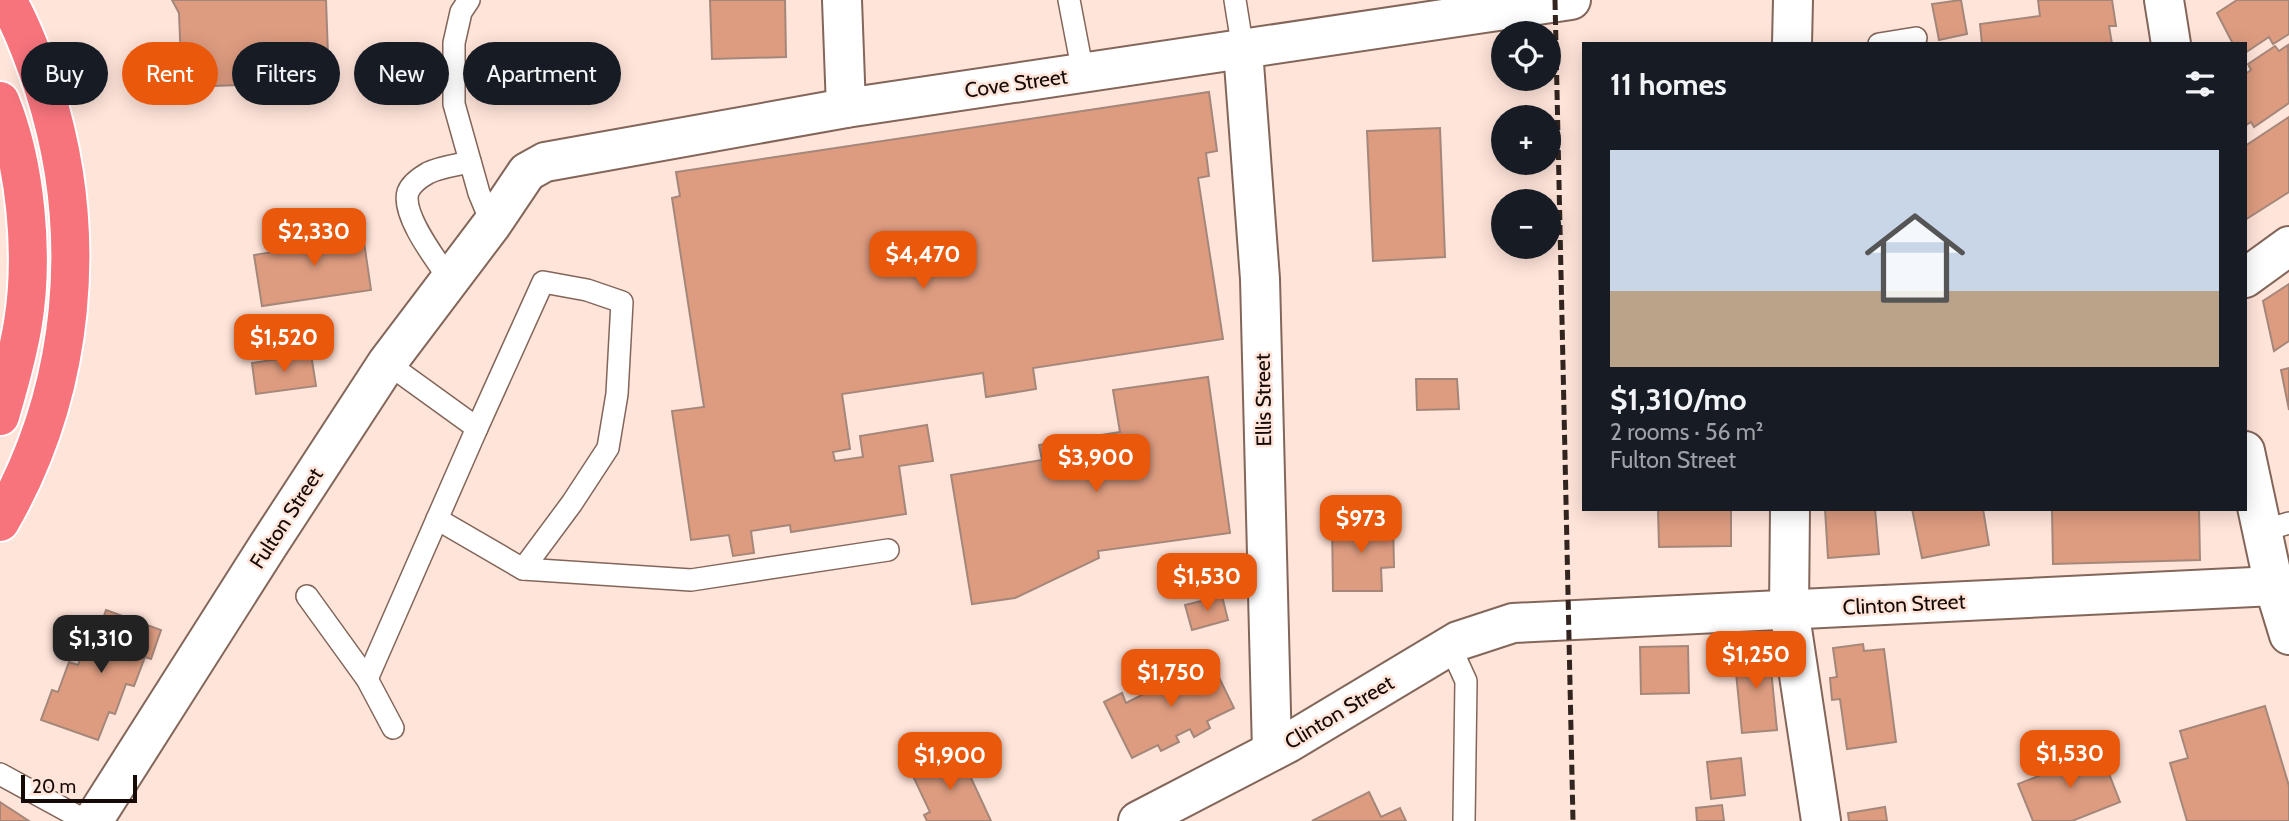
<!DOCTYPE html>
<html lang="en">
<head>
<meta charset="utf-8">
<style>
  :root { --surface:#171b24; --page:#20242c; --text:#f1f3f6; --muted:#9ea1a6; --accent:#ea580c }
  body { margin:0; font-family:Cabin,sans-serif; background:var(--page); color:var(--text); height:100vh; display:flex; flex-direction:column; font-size:26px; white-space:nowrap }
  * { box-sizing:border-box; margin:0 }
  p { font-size:23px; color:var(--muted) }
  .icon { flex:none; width:38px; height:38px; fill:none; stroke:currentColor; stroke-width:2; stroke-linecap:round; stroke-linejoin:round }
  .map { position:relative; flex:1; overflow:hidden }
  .panel { position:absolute; left:1582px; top:42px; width:665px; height:469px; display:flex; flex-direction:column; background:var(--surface); border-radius:0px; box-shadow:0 4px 18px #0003 }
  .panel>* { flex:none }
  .banner { position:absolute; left:21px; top:42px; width:665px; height:63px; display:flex; gap:14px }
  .buttons { position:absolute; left:1491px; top:21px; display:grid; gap:14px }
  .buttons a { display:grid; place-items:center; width:70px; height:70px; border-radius:50%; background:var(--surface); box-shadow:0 4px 18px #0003; font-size:35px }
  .scale { position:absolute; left:21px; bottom:18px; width:116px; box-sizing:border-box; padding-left:7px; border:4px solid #150a06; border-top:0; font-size:19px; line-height:24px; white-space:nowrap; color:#150a06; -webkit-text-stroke:5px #ffe4d9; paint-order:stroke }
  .price { position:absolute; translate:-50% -60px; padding:0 16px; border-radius:14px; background:var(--accent); color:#fff; font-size:23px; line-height:46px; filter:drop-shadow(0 2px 4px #0008) }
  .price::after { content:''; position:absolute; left:50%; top:42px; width:21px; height:16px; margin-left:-10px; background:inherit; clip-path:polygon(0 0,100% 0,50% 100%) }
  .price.current { background:#222; color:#fff }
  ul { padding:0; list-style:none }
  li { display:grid; align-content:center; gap:14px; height:371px; padding:0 28px }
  li span { display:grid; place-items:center; height:217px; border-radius:0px; color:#555 }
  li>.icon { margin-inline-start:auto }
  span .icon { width:126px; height:126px; fill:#fffc; stroke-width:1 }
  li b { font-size:30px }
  h2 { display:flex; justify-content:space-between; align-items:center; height:84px; padding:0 28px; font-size:30px }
  .tag { padding:0 24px; border-radius:32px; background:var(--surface); box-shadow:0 4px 18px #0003; font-size:24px; line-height:63px }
  .tag.current { background:var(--accent); color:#fff }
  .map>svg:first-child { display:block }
  .building { fill:#dd9c80; stroke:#a5877a; stroke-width:2 }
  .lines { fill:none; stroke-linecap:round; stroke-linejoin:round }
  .lane-casing { stroke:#83665a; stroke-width:24 }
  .street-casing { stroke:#83665a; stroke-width:42 }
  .secondary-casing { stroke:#83665a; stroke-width:42 }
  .highway-casing { stroke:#fff; stroke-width:42 }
  .lane { stroke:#fff; stroke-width:21 }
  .street { stroke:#fff; stroke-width:38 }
  .secondary { stroke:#fff; stroke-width:38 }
  .highway { stroke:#f8747d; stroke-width:38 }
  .rail { stroke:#322520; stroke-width:5; stroke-dasharray:10 5; stroke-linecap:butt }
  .labels { text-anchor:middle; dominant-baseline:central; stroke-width:5; stroke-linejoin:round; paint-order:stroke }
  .street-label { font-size:21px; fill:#150a06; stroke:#ffe4d9 }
</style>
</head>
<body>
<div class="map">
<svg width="2289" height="821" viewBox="0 0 2289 821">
  <rect width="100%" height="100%" fill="#ffe4d9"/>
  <!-- building -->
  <g class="building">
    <path d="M172,0H326L329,82L182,87L179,13Z"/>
    <path d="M710,0H785L786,57L712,59Z"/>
    <path d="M1961,0L1967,34L1939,40L1932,4Z"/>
    <path d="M2038,0H2112L2116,26H2109L2112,44H1982L1980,24L2040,16Z"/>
    <path d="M2237,0H2289V34L2273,44L2269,37L2245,53V44H2233L2217,13Z"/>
    <path d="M2288,45L2289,103L2254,127L2251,122L2245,126V74L2251,70L2248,64L2275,46L2279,51Z"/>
    <path d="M1209,92L1217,151L1206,153L1209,176L1198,178L1223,339L1033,368L1036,389L986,397L983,373L842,394L850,449L833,452L835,461L863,457L860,436L927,425L933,461L899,466L906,514L791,532L790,525L751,531L754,553L733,556L729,535L691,540L672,411L704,407L672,198L680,196L676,172Z"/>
    <path d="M2289,117V192L2245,220V146Z"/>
    <path d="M1440,128L1445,257L1373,261L1367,131Z"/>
    <path d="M362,228L371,290L262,306L254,255L292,249L291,238Z"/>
    <path d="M2289,284V341L2274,351L2263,301Z"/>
    <path d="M311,354L316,386L256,394L252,363Z"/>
    <path d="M2289,368V410L2281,370Z"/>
    <path d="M1208,377L1230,533L1098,551L1099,558L1015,598L972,604L951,475L1042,460L1039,445L1120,432L1113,390Z"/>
    <path d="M1416,379H1457L1459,409L1417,410Z"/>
    <path d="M1658,509H1731V546L1659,547Z"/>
    <path d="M1825,509H1875L1879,554L1828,558Z"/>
    <path d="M1912,509H1983L1989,545L1922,558Z"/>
    <path d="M2052,509H2199L2200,560L2053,564Z"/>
    <path d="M1393,521L1394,567L1381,568L1382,591H1333L1332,522Z"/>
    <path d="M1222,596L1228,620L1192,630L1185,605Z"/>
    <path d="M106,610L161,630L151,659L145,657L134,686L126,684L115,714L109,712L98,740L41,720L52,690L58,692L69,662L78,665L89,636L96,639Z"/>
    <path d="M1863,644L1864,651L1884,649L1896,742L1847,749L1840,699L1832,700L1830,678L1837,677L1833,648Z"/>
    <path d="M1688,646L1689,693L1641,694L1640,647Z"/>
    <path d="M1769,649L1777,730L1742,733L1734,653Z"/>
    <path d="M1207,653L1234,708L1207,721L1210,728L1194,737L1190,729L1176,736L1179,742L1161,751L1158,745L1132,758L1104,702L1122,693L1126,703L1195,668L1192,661Z"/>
    <path d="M2265,706L2289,786V821H2187L2170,763L2188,758L2180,731Z"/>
    <path d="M2100,751L2120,802L2072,821H2033L2018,784L2054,770L2051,765L2081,753L2083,758Z"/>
    <path d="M959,752L991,821H927L924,815L930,812L912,774Z"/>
    <path d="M1741,758L1745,795L1711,799L1707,762Z"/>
    <path d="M1369,792L1381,817L1400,808L1406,821H1312Z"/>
    <path d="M0,802L29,821H0Z"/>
    <path d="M1722,805L1724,821H1697L1696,808Z"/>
    <path d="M1885,807L1887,821H1849L1848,813Z"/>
  </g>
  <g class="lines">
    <defs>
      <g id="lane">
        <path d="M469,0L461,12L454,43V104L479,193L492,224"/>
        <path d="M1069,0L1083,73"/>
        <path d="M1235,0L1243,50"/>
        <path d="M1879,44L1916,38"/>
        <path d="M450,280C437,261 401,215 408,192C411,184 421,177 428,173C440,167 457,165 470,162"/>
        <path d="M477,428L543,282L587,290L622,302L617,394L608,448L572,503L523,569"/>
        <path d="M437,519L523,569L691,580L888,550"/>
        <path d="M2262,531L2289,523"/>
        <path d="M307,596L367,679L393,728"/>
        <path d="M1450,646L1466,681L1464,821"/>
        <path d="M367,679L477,428L387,363"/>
        <path d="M0,774L86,821"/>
      </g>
      <g id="street">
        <path d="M842,0L846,108"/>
        <path d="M1792,44L1793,0"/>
        <path d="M1243,50L1260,279L1272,751"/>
        <path d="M2245,278L2289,246"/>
        <path d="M1790,509L1789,609L1821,821"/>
        <path d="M93,821L269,544L387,363L492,224L527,172L545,162L846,108L1571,0"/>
        <path d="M1138,821L1288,743L1458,641L1513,623L2274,586"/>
      </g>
      <g id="secondary">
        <path d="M2164,0L2171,44"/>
        <path d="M2245,451L2274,586L2289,635"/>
      </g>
      <g id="highway">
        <path d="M0,101C26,164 34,255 23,323C18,355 9,385 0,416"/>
        <path d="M0,522C76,391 90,233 44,89C34,58 23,28 7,0"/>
      </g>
    </defs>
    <!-- lane casing -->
    <use href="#lane" class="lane-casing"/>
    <!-- street casing -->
    <use href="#street" class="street-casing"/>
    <!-- secondary casing -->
    <use href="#secondary" class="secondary-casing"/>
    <!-- highway casing -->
    <use href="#highway" class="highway-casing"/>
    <!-- lane -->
    <use href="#lane" class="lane"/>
    <!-- street -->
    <use href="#street" class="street"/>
    <!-- secondary -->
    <use href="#secondary" class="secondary"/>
    <!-- highway -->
    <use href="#highway" class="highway"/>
    <!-- rail -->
    <path class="rail" d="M1555,0L1573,821"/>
  </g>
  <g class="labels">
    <!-- street labels -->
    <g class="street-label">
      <text transform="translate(1016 83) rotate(-8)">Cove Street</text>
      <text transform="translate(1263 400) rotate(-91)">Ellis Street</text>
      <text transform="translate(286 518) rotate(-57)">Fulton Street</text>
      <text transform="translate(1904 604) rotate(-3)">Clinton Street</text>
      <text transform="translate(1339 712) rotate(-31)">Clinton Street</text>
    </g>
  </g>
</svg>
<div class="buttons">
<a><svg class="icon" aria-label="locate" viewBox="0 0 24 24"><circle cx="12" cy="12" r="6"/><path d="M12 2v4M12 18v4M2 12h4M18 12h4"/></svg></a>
<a>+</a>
<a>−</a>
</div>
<div class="scale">20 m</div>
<b class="price" style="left:314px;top:268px">$2,330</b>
<b class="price" style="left:923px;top:291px">$4,470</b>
<b class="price" style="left:284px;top:374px">$1,520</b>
<b class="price" style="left:1096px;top:494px">$3,900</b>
<b class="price" style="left:1361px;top:555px">$973</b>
<b class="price" style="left:1207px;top:613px">$1,530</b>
<b class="price current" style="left:101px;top:675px">$1,310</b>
<b class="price" style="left:1756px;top:691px">$1,250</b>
<b class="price" style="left:1171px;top:709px">$1,750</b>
<b class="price" style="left:2070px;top:790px">$1,530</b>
<b class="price" style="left:950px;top:792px">$1,900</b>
<div class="banner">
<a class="tag">Buy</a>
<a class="tag current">Rent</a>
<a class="tag">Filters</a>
<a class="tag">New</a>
<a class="tag">Apartment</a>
</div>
<section class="panel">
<h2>11 homes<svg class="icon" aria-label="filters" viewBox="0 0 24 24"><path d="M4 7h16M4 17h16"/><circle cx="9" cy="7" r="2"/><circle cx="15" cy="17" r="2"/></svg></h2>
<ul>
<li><span style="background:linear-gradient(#c9d6e8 65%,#b9a48a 0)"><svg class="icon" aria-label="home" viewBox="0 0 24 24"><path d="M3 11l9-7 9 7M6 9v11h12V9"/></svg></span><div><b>$1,310/mo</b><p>2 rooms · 56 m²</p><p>Fulton Street</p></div></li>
</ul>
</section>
</div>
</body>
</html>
